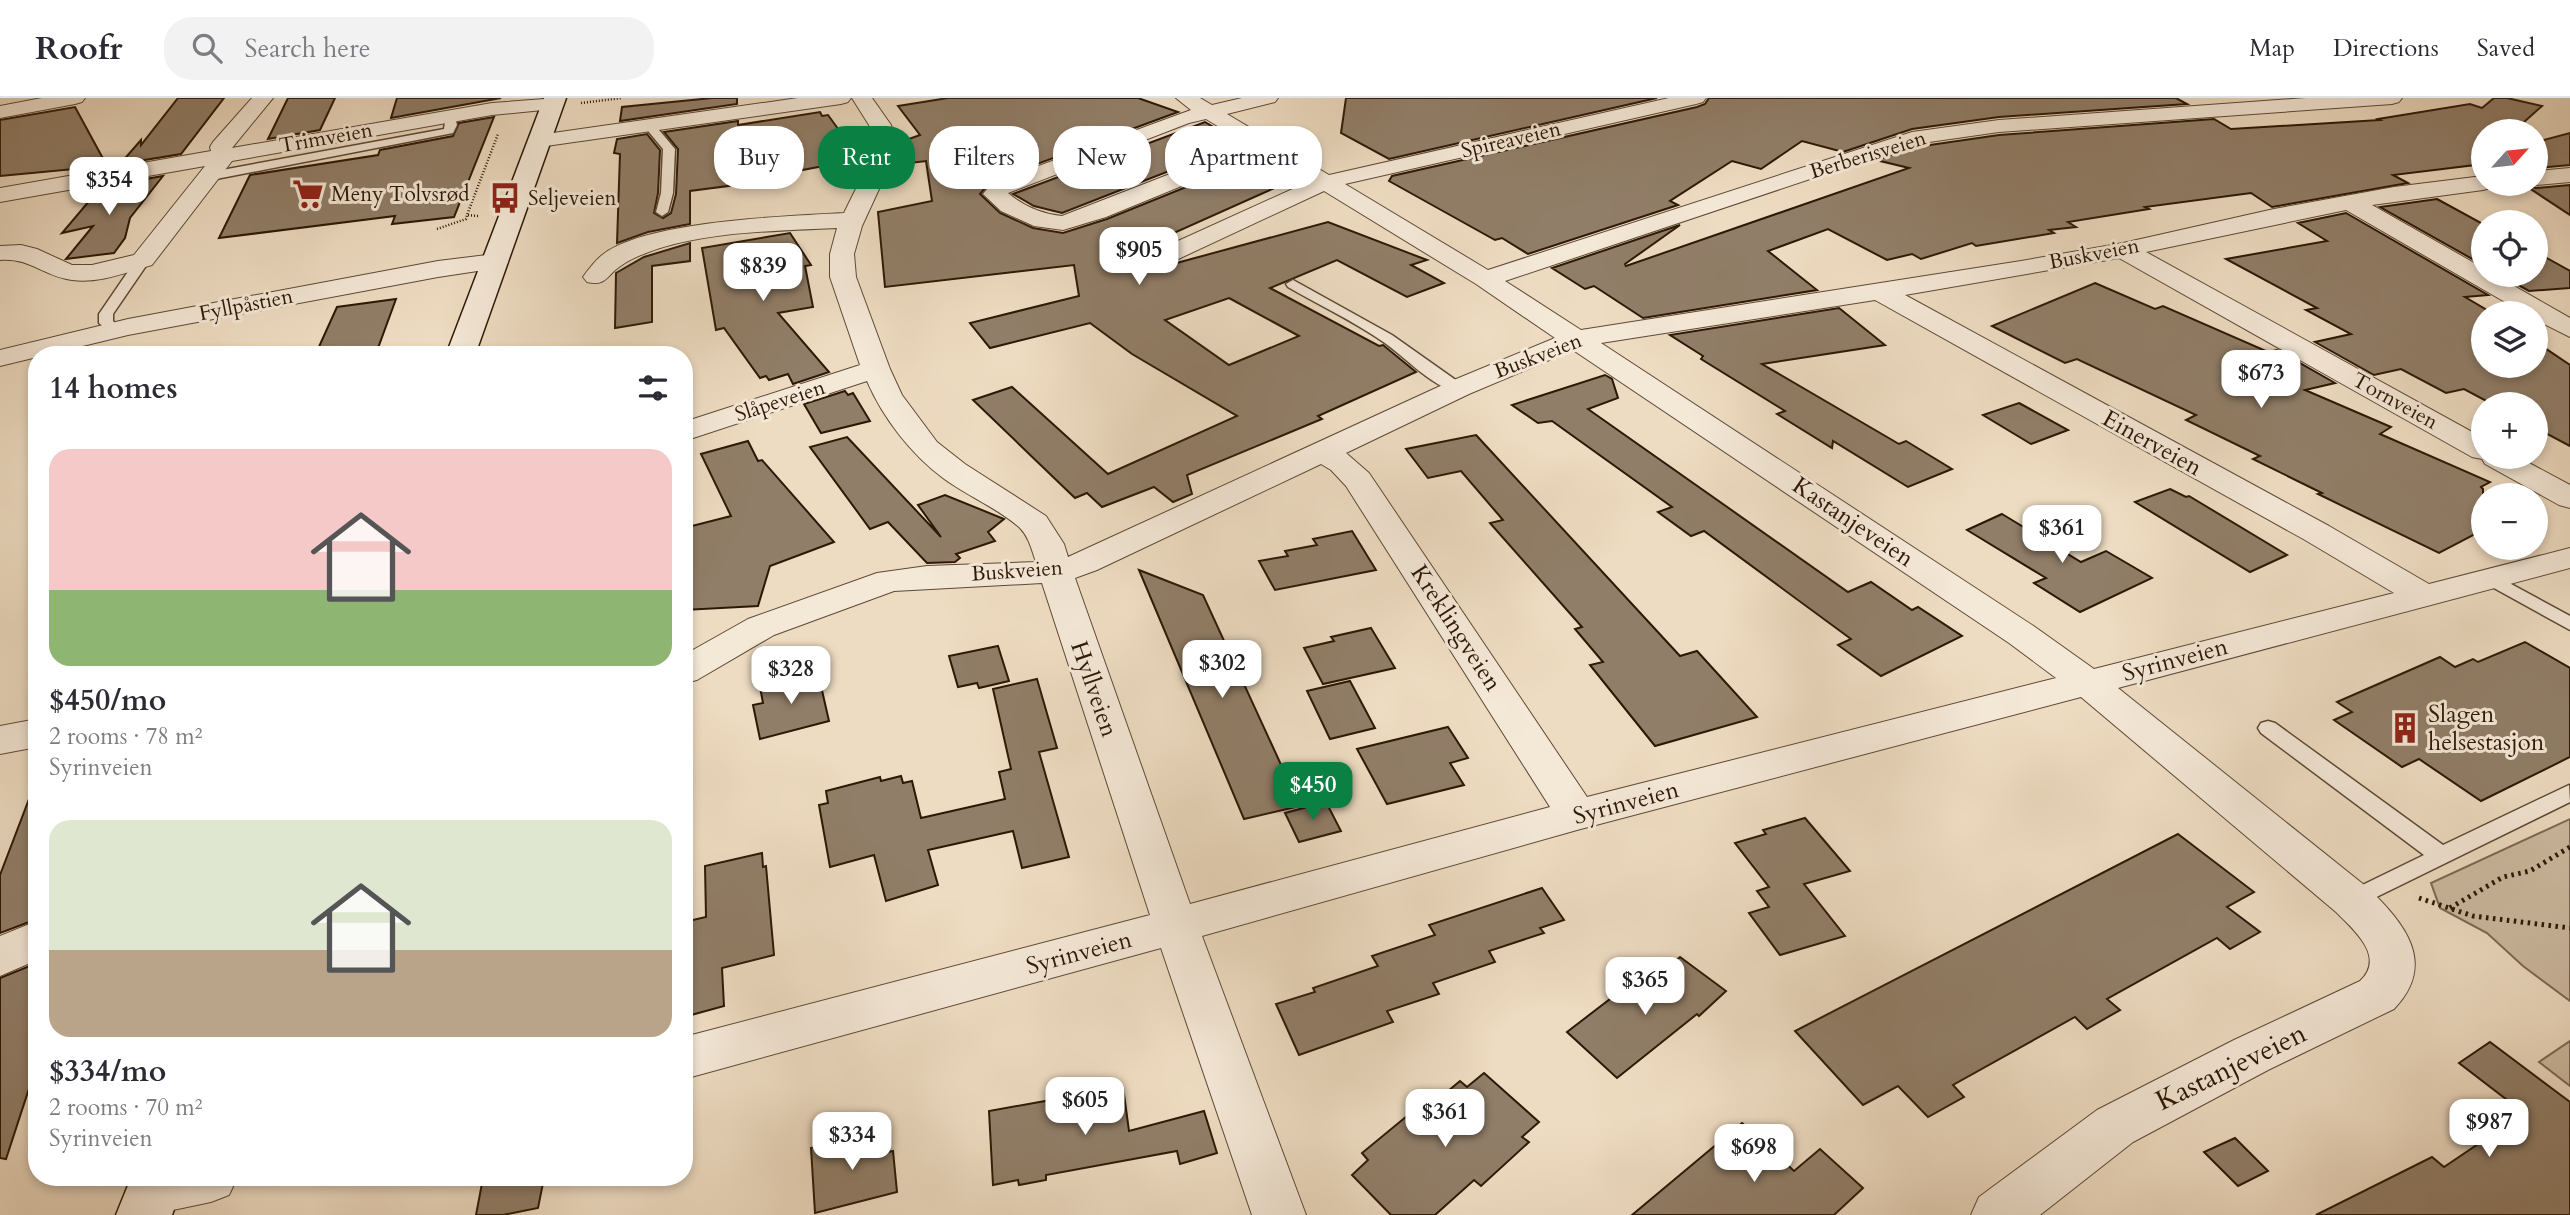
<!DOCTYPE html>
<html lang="en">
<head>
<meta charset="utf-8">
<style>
  :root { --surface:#fff; --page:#f2f2f3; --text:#2b2b33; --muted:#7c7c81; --line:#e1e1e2; --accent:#0b8043 }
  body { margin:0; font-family:Cardo,serif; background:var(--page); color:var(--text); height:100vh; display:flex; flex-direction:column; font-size:26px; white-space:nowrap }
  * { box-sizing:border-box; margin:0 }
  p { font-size:23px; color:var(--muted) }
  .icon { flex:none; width:38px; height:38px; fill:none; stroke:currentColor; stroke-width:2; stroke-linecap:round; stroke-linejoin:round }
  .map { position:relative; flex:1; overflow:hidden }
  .side { position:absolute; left:28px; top:248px; width:665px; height:840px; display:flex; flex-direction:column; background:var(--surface); border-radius:28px; box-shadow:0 4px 10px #0003 }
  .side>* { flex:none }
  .hud { position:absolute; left:714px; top:28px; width:665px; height:63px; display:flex; gap:14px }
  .needle { width:46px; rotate:63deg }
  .buttons { position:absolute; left:2471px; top:21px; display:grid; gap:14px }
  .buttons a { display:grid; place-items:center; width:77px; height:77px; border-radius:50%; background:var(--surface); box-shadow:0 4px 10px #0003; font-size:35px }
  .price { position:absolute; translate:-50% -60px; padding:0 16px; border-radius:14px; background:#fff; color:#222; font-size:23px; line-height:46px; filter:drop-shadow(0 2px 4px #0008) }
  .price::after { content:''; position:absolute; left:50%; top:42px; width:21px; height:16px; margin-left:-10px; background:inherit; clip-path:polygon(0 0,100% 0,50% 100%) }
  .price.on { background:var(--accent); color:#fff }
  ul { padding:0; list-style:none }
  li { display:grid; align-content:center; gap:14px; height:371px; padding:0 21px }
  li span { display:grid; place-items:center; height:217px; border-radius:21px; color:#555 }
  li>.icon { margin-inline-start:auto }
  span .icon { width:126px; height:126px; fill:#fffc; stroke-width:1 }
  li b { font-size:30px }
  h2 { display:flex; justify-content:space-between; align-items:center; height:84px; padding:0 21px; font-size:30px }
  .pill { padding:0 24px; border-radius:28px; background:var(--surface); box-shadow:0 4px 10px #0003; font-size:24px; line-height:63px }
  .pill.on { background:var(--accent); color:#fff }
  header { display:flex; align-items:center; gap:42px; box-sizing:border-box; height:98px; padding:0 35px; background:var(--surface); border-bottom:2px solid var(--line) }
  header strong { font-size:33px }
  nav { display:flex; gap:38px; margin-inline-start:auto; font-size:24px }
  .search { width:490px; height:63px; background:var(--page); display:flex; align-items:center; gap:18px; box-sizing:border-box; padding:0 24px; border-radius:28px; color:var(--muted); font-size:26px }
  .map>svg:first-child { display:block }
  .green { fill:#cdbba2; stroke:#7d6a54; stroke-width:2 }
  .building { fill:#917e68; stroke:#2d1806; stroke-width:2; fill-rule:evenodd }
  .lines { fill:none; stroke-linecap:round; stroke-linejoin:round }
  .service-casing { stroke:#5d4935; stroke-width:3 }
  .minor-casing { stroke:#5d4935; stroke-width:2 }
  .secondary-casing { stroke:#2d1806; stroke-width:3 }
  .path-far1 { stroke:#2d1806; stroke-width:2.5; stroke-dasharray:1 2; stroke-linecap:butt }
  .path { stroke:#2d1806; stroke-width:5; stroke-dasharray:2.5 4.5; stroke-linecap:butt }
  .service { fill:#f4e8d7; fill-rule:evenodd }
  .minor { fill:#f4e8d7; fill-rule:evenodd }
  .secondary { fill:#f4e8d7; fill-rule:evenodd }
  .labels { text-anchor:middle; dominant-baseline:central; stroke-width:6; stroke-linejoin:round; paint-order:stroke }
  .far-street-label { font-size:21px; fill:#2d1806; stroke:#f4e8d7 }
  .far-poi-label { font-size:21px; fill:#2d1806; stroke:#f4e8d7; text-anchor:start }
  .street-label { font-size:24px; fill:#2d1806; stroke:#f4e8d7 }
  .poi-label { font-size:24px; fill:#2d1806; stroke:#f4e8d7; text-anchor:start }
  .near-street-label { font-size:28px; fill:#2d1806; stroke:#f4e8d7 }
</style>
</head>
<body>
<header>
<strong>Roofr</strong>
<div class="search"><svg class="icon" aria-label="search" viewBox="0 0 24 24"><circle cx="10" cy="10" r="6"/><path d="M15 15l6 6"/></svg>Search here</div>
<nav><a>Map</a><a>Directions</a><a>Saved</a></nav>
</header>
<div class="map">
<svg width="2570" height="1117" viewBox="0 0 2570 1117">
  <rect width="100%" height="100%" fill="#eedcc2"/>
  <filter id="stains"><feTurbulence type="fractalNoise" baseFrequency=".00286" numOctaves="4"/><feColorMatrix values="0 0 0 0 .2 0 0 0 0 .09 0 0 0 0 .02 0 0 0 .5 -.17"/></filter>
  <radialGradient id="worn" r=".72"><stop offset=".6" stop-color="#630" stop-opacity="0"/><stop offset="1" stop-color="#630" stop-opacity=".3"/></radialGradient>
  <!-- green -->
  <g class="green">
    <path d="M2570,721V903L2523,868L2487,835L2440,810L2431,785Z"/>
    <path d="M2570,943V988L2539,964Z"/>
  </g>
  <!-- building -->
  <g class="building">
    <path d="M178,0H224L181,56L120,66L141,42V47Z"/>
    <path d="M288,0H335L320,32L268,41Z"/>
    <path d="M397,0H501L391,20Z"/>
    <path d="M712,0H737V6L620,23L622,9Z"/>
    <path d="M948,0H1138L1178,14L991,83L980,96L1000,115L1033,130L1063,135L1107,121L1233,70L1279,88L1149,146L1151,159L1158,170L1328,124L1427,162L1411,167L1444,185L1407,199L1337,162L1270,190L1379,248L1383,247L1416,274L1318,318L1322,321L1187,377L1192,396L1173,404L1154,389L1102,409L1087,395L1075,400L973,302L1012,289L1108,376L1237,318L1132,256L1090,225L990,250L970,225L1079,198L1074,167L885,189L878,114L932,103L926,63L893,67L899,53L898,45L920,37L898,8ZM1229,200L1299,238L1229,267L1165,222Z"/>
    <path d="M1346,0H1657L1389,61L1341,35Z"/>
    <path d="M1709,0H2176L2187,6L1999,19L1912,31L1843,54L1802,43L1761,71L1732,63L1670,103L1678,107L1528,156L1502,140L1495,142L1389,83L1392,78L1697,9L1705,6Z"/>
    <path d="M2494,0H2507L2542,8L2514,33H2483V66L2393,77L2408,85L2272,109L2251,95L2145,109L2149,111L2068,124L2076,129L2049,132L2054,135L1976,148L1972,145L1921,161L1912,156L1887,162L1828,131L1768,153L1817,192L1643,220L1594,188L1585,191L1552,170L1680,127L1625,166L1626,168L1909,70L1876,62L1916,49L1999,37L2214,21L2231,31L2380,22L2378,21L2470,6L2482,10Z"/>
    <path d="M75,9L107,68L0,78V22Z"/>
    <path d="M820,14L822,18L828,17L860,61L787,75L790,80L690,93V126L648,134L617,145L620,56L614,55L617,41L647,36L660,52L658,95L654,115L663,120L671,115L676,96L678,51L664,34L738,23V27Z"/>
    <path d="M494,19L454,119L392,126L395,118L219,140L250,77L378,57L380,52L453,38L459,25Z"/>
    <path d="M1205,24L1237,43L1201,58L1205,59L1062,115L1034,108L1013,96Z"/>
    <path d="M2570,35V67L2536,70V44Z"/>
    <path d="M163,78L130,120L125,140L114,155L66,161L93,128L62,135L101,89Z"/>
    <path d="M2523,86L2536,90L2570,87V117Z"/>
    <path d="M2437,101L2483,126V167L2380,109Z"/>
    <path d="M2346,115L2488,197L2465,199L2492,215H2483V268H2536V244L2570,267V348L2536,330V306H2492L2464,291L2446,295L2401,271L2374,277L2315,244L2351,236L2306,212L2317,210L2226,161L2327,143L2298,125Z"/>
    <path d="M790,135L811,167L805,168L813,209L778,215L829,274L793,286L788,276L769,282L766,278L760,280L724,230L716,232L702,150Z"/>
    <path d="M690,145V163L652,168V224L615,230L616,175L644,159Z"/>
    <path d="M2545,159L2570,173V190L2529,193L2500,177H2536V160Z"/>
    <path d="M2095,185L2155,211L2163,208L2268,254L2277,252L2335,285L2305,292L2391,329L2380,336L2490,384L2481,389L2483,391V432L2439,455L2318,396L2322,395L2253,361L2260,358L2186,322L2196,317L2077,261L2065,265L1992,228Z"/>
    <path d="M396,201L378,250L334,256L336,251L317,253L337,209Z"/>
    <path d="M1839,210L1885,247L1762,266L1899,346L1906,343L1952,371L1908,389L1833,343L1832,350L1777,316L1785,313L1701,261L1703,258L1670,237Z"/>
    <path d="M1605,277L1612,281L1618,300L1588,311L1595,316L1848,494L1871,484L1912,512L1918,509L1962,538L1881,578L1838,547L1851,541L1704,433L1691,438L1658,414L1672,409L1552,323L1538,325L1512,307Z"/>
    <path d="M845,293L848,297L853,295L870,323L821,335L804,306Z"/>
    <path d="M2019,305L2068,332L2031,346L1983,317Z"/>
    <path d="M1476,337L1680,558L1697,553L1757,619L1655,648L1590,567L1603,564L1575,531L1582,529L1490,425L1503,422L1461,373L1428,380L1406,351Z"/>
    <path d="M847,339L941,439L918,407L945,397L1004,421L988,434L995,443L956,456L960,460L955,464L927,465L888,424L870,431L810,349Z"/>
    <path d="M748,343L758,363L762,362L834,444L770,468L758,508L684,512V430L731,418L701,356Z"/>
    <path d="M2170,391L2186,399L2189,398L2287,457L2250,474L2135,404Z"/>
    <path d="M2002,416L2081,464L2106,453L2152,480L2080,514L2034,485L2046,480L1967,432Z"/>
    <path d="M1352,433L1376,472L1275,492L1259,463L1288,458L1285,453L1317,447L1313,441Z"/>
    <path d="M1139,472L1203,497L1300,708L1244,721Z"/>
    <path d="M1371,530L1395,570L1323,586L1304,550L1334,543L1331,539Z"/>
    <path d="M2525,544L2570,570V659L2481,703L2419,661L2402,669L2334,622L2352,614L2337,604L2440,559L2455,569L2473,561L2478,564Z"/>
    <path d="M998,548L1009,583L979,590L977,585L958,589L949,558Z"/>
    <path d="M818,575L829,623L760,641L753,607L763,605L760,589Z"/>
    <path d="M1037,581L1057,650L1039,654L1069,759L1022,770L1013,733L928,752L938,787L886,803L874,757L830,769L819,707L828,705L826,693L880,679L881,683L901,678L903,685L912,683L921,720L1005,701L999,674L1011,671L993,591Z"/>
    <path d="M1350,583L1375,630L1330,641L1307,593Z"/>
    <path d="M1448,629L1468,660L1450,665L1464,687L1387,706L1357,651Z"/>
    <path d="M34,688H37V821L0,835V777Z"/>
    <path d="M1326,704L1341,733L1299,744L1285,715Z"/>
    <path d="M1805,720L1850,773L1804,786L1845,838L1780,857L1749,815L1769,809L1757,793L1769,789L1735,745L1766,736L1763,732Z"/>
    <path d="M2178,736L2254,794L2227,809L2260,834L2230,851L2217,840L2107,901L2120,912L2087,931L2075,919L1953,987L1964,999L1928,1019L1898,988L1863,1007L1795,933Z"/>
    <path d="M762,755L763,769L766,768L774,857L722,870L724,908L684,919V824L706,819L705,768Z"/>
    <path d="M1542,790L1564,822L1540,830L1544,835L1489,853L1495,864L1433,885L1439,896L1387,913L1393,924L1299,957L1276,906L1315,894L1313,890L1378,868L1372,858L1435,837L1429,827Z"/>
    <path d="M1680,859L1726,893L1699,918L1697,916L1617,980L1567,934L1623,891L1634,900Z"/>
    <path d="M37,865V966L6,1061L0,1060V880Z"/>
    <path d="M2490,944L2570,1004V1117H2316L2432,1059L2444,1069L2524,1015L2459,965Z"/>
    <path d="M1484,975L1539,1024L1522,1039L1529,1044L1481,1088L1474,1082L1435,1117H1391L1352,1077L1368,1062L1362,1055L1413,1013L1418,1018L1460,983L1467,989Z"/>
    <path d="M1123,989L1129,1033L1204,1013L1217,1055L1180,1066L1177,1053L1046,1077V1082L1019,1087L1018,1082L993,1087L989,1013Z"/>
    <path d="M1742,1025L1794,1073L1820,1051L1863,1090L1834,1117H1632Z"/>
    <path d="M881,1032L883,1055L893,1053L897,1094L815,1115L811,1050Z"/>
    <path d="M2235,1040L2268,1073L2238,1088L2204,1054Z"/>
    <path d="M483,1080H544L538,1110L503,1117H476Z"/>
  </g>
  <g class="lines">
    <defs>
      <g id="service">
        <path d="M446,17L455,19L457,27L453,35L211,82L205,78L211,74L444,31Z"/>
        <path d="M650,25L654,26L675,51L673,95L668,114L662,118L656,114L661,95L663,51L644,28Z"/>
        <path d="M143,158L150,162L113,216V223L120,230L118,233H108L99,225V216L138,159Z"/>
        <path d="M1293,182L1392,237L1467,290L1459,295C1429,287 1407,260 1382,243C1353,223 1319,207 1288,189L1286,186Z"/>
        <path d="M2489,474L2570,518V532L2483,484L2480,480L2483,476Z"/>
        <path d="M2268,623L2275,625L2443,747L2569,687L2570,704L2352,811L2344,808L2340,802L2344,796L2424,757L2261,635L2258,630L2261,625Z"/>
      </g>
      <g id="minor">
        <path d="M42,0H85L82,4L75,6L0,20V8Z"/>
        <path d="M252,0H273L232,50L492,5L558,0L563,5L560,9L553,11L492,17L232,63L152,167C127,174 98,186 72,182C42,178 32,160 0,162V148L21,147L37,151L72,167H92L134,157L205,68L0,104V90L211,53L210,49L213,44Z"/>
        <path d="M798,0H851L848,4L841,6L539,49L531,48L528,43L531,38L539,37Z"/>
        <path d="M852,0H872L891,27L897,52L862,128L854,156L856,179L890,271L902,297L937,344L965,366L1046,418L1064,446L1068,459L1449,284L1555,240L1476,186L1324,93L1174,163L1165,165L1156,163L1153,158L1156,153L1308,84L1262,55L1106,119L1063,132L1034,128L1001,113L983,96L992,85L1191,12L1176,0H1200L1212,7L1242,0H1278L1275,4L1227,16L1329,77L1669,0H1706L1703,4L1696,6L1345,86L1488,172L1912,34L1999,22L2306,0H2402L2399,4L2392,6L1999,34L1915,46L1505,183L1581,232L2021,163L2123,145L2274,111L2394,89L2483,78V86H2494L2491,90L2483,92L2372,107L2483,170V177H2495L2570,220V239L2536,222V215H2524L2346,112L2146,154L2483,340V359H2518L2570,387V410L2559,407L2485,366L2482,361L2472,359L2119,160L1905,197L2329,428L2429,486L2570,450V470L2118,590L2368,790C2404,825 2438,865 2394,911L2268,972L2133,1044L2040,1117H1971L1979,1099L2097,1012L2234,942L2360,883C2386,859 2354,832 2336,814L2081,599L1577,732L1202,838L1306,1117H1252L1161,850L684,981V939L1150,817L1042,485L894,493L774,537L697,582L684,585V557L748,521L877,475L927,468L1036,464C1032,453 1029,439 1020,430C998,410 967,398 943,380C911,356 883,320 867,283L684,343V324L860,267L830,179V156L837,130C778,133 702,133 646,155C638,158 629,162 622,167C607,176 607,189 587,184L583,179C588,172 594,164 601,158C642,123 789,118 844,115L875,52L869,27ZM1206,21L1247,46L1062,118C1042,116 1023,108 1008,95L1189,25ZM1875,202L2305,442L2394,495L2094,571L2035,529L1601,245ZM1573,252L2009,545L2056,580L1587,699L1369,375L1346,355L1469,296ZM1321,366L1331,372L1346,388L1550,709L1190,806L1075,480L1097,472Z"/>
        <path d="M2570,70V84L2536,87L2532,86H2536V73Z"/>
        <path d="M495,156L504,159L508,164L504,169L438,179L128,237L0,268V252L128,221L438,163Z"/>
        <path d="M37,621V649L0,656V628Z"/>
        <path d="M37,823V862L0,878V838Z"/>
        <path d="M133,1080H237L229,1097L211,1104L154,1116L135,1108L128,1091Z"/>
      </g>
      <g id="secondary">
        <path d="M544,0H566L475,257H446Z"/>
        <path d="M131,1080H185L172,1117H116Z"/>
      </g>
    </defs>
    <!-- service casing -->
    <use href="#service" class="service-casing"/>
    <!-- minor casing -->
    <use href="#minor" class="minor-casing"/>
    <!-- secondary casing -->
    <use href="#secondary" class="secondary-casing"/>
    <!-- path-far1 -->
    <g class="path-far1">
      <path d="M581,5L622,0"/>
      <path d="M478,118L467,117L498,36"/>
      <path d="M437,131L466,121L467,117"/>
    </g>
    <!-- path -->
    <g class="path">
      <path d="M2419,800L2473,818L2570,830"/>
      <path d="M2450,810L2503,779L2530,773L2570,749"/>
    </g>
    <!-- service -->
    <use href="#service" class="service"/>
    <!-- minor -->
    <use href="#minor" class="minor"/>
    <!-- secondary -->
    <use href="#secondary" class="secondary"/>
  </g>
  <!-- icons -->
  <defs>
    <symbol id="supermarket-bare" viewBox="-9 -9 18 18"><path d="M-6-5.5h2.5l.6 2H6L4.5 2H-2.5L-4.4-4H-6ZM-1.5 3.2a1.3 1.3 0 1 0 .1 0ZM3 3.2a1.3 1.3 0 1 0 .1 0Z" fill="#8f2418" stroke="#f4e8d7" stroke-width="2.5" paint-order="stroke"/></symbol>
    <symbol id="bus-bare" viewBox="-9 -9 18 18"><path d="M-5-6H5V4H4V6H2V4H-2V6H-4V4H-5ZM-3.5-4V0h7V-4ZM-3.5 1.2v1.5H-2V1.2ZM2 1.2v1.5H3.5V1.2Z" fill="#8f2418" stroke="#f4e8d7" stroke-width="2.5" paint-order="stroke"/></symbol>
    <symbol id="building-bare" viewBox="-9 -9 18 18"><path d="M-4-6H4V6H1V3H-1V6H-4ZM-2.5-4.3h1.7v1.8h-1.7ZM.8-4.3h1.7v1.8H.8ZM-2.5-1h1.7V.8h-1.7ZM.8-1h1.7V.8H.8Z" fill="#8f2418" stroke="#f4e8d7" stroke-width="2.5" paint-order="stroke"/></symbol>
  </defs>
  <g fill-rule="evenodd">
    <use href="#supermarket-bare" x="286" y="74" width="44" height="44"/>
    <use href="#bus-bare" x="483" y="78" width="44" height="44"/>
    <use href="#building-bare" x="2383" y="608" width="44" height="44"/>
  </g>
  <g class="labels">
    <!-- far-street labels -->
    <g class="far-street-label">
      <text transform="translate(326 40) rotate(-10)">Trimveien</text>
      <text transform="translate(1511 42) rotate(-13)">Spireaveien</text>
      <text transform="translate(1868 57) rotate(-17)">Berberisveien</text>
      <text transform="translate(2094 156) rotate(-11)">Buskveien</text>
      <text transform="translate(246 207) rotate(-11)">Fyllpåstien</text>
      <text transform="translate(1538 258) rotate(-21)">Buskveien</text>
      <text transform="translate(780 303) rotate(-18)">Slåpeveien</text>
      <text transform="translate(2395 303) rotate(29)">Tornveien</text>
      <text transform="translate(1017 473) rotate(-4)">Buskveien</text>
    </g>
    <!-- far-poi labels -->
    <g class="far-poi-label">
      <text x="331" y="96">Meny Tolvsrød</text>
      <text x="528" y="100">Seljeveien</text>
    </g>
    <!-- street labels -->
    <g class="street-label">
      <text transform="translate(2152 345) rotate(29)">Einerveien</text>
      <text transform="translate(1853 424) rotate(34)">Kastanjeveien</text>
      <text transform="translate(1456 530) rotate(57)">Kreklingveien</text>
      <text transform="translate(2175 562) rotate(-15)">Syrinveien</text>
      <text transform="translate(1094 591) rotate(71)">Hyllveien</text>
      <text transform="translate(1626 705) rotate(-15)">Syrinveien</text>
      <text transform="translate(1079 855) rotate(-15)">Syrinveien</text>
    </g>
    <!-- poi labels -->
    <g class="poi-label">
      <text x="2428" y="616">Slagen<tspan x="2428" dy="28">helsestasjon</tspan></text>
    </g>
    <!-- near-street labels -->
    <g class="near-street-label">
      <text transform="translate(2231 969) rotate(-26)">Kastanjeveien</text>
    </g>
  </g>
  <rect width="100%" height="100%" filter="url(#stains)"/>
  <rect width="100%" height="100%" fill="url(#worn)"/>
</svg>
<div class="buttons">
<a><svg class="needle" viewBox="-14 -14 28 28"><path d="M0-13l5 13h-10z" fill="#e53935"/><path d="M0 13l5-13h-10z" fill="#7c7c81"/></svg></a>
<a><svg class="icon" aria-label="locate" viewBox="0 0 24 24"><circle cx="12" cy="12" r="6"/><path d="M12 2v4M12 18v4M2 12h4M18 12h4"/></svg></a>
<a><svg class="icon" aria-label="layers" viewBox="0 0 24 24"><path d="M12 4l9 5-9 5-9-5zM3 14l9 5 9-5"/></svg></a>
<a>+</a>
<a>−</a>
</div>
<b class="price" style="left:109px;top:119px">$354</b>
<b class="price" style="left:1139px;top:189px">$905</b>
<b class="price" style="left:763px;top:205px">$839</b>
<b class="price" style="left:2261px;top:312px">$673</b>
<b class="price" style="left:2062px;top:467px">$361</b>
<b class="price" style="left:1222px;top:602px">$302</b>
<b class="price" style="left:791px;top:608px">$328</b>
<b class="price on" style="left:1313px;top:724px">$450</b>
<b class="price" style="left:1645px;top:919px">$365</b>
<b class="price" style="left:1085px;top:1039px">$605</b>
<b class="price" style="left:1445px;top:1051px">$361</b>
<b class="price" style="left:2489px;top:1061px">$987</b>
<b class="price" style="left:852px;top:1074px">$334</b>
<b class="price" style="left:1754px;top:1086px">$698</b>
<div class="hud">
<a class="pill">Buy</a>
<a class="pill on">Rent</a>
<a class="pill">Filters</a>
<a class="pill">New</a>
<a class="pill">Apartment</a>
</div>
<section class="side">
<h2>14 homes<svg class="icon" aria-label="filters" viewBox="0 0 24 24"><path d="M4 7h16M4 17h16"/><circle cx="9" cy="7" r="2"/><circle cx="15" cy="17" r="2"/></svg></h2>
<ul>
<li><span style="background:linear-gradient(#f6c9c9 65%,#8fb573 0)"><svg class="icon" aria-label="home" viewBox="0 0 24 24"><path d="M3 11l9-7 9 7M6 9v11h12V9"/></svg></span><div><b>$450/mo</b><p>2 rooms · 78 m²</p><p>Syrinveien</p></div></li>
<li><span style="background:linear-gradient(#dfe7d0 60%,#b9a48a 0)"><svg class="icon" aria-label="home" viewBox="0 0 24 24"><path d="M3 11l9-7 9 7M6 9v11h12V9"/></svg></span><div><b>$334/mo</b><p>2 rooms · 70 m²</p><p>Syrinveien</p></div></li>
</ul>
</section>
</div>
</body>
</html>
